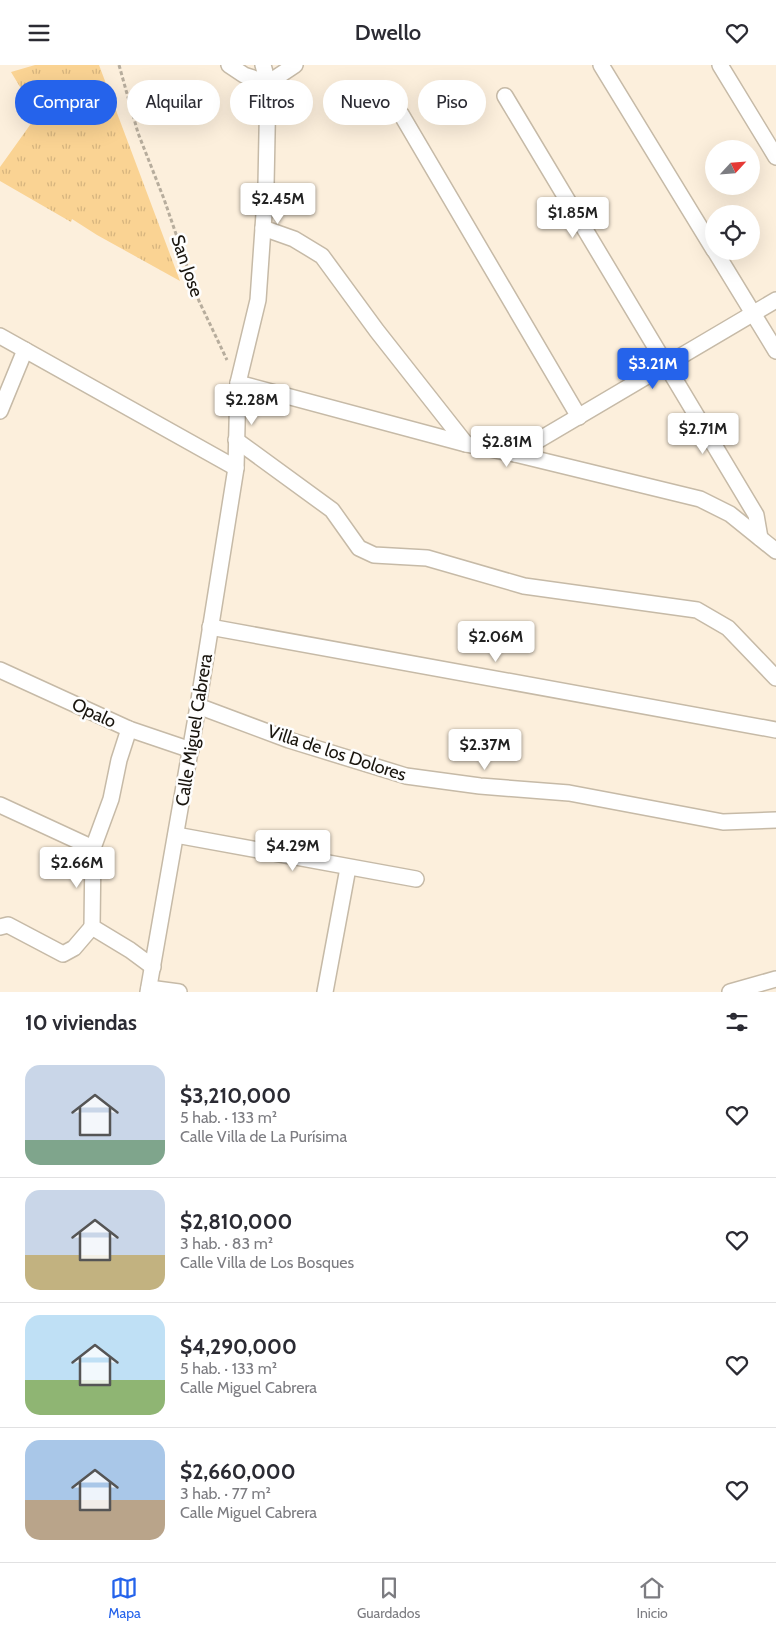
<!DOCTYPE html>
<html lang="es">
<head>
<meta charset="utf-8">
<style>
  :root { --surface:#fff; --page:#f2f2f3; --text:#2b2b33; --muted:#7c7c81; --line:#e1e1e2; --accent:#2563eb }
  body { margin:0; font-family:Cabin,sans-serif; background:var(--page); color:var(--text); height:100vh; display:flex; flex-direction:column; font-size:19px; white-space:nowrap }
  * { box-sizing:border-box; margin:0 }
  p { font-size:16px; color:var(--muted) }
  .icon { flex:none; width:28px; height:28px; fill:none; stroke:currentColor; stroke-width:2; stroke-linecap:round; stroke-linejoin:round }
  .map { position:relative; height:927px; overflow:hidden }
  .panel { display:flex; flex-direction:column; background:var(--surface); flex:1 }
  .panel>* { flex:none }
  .guide { position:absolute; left:15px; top:15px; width:500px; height:45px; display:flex; gap:10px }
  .needle { width:32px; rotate:64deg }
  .fabs { position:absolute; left:705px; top:75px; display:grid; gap:10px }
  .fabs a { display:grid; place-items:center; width:55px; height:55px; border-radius:50%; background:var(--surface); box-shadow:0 5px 20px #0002; font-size:25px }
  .price { position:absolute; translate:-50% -42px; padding:0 11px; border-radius:5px; background:#fff; color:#222; font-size:16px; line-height:32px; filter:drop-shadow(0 1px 2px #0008) }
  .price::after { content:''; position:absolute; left:50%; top:30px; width:15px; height:11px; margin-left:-8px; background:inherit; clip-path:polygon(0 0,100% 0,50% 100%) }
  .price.on { background:var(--accent); color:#fff }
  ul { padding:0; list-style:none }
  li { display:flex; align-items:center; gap:15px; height:125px; padding:0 25px }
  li+li { border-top:1px solid var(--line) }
  li span { display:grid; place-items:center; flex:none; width:140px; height:100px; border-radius:15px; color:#555 }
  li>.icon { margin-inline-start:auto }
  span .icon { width:60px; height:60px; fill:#fffc; stroke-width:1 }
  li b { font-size:21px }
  h2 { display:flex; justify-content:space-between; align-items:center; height:60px; padding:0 25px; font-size:21px }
  .tag { padding:0 18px; border-radius:22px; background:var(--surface); box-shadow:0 5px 20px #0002; font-size:18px; line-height:45px }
  .tag.on { background:var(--accent); color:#fff }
  header { display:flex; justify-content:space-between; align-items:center; height:65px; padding:0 25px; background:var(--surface); font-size:22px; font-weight:600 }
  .dock { display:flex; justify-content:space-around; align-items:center; height:70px; border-top:1px solid var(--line); background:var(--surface); font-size:14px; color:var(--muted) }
  .dock a { display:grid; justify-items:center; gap:2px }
  .dock .on { color:var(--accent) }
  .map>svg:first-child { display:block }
  .park { fill:url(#park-tufts) }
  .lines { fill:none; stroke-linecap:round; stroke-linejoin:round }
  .street-casing { stroke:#c6baa7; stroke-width:18 }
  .path { stroke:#b7ad9d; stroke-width:3; stroke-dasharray:4 2.5; stroke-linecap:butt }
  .street { stroke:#fff; stroke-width:15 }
  .labels { text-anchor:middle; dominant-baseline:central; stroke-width:5; stroke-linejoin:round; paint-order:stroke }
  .street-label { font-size:18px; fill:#19150e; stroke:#fefefe }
</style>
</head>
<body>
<header><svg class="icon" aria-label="menu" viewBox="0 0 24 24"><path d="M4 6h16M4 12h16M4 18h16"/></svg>Dwello<svg class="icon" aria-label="heart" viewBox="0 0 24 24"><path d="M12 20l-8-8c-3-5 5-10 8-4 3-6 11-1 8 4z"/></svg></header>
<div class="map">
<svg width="776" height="927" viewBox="0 0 776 927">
  <defs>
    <pattern id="park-tufts" width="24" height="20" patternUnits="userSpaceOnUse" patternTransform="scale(1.25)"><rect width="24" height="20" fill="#fad393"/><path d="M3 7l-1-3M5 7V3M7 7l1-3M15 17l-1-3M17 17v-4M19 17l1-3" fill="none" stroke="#d6b47e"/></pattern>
  </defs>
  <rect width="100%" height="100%" fill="#fcefdc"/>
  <!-- park -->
  <path class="park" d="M35,0H99L180,216L97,170L72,154L71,157L0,116V102L30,60L36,40H31L11,7Z"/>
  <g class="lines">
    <defs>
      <g id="street">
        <path d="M229,0L244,10L268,18L295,0"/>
        <path d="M601,0L714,185"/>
        <path d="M720,0L776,92"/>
        <path d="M505,31L756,450L760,473"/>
        <path d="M401,49L579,352"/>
        <path d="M263,163L294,174L322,191L377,266L466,379"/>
        <path d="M715,186L776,286"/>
        <path d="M0,271L236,403"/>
        <path d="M238,318L466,379L515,389L700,434L730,449L776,486"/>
        <path d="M0,346L25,285"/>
        <path d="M236,375L332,445L359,483L374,490L427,493L524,521L697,545L728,563L776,613"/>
        <path d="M515,389L776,235"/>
        <path d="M210,562L776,665"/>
        <path d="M0,605L129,664L191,685"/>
        <path d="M198,641L289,675L406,711L480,721L569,728L723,757L776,755"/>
        <path d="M0,740L93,783L92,862L130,885L153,902"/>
        <path d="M176,770L416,814"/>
        <path d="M93,783L111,734L119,695L129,664"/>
        <path d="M0,862L8,860L63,889L74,883L92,862"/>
        <path d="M149,923L179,927"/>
        <path d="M148,927L198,641L236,403L238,318L258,235L266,120L268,18L263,0"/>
        <path d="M325,927L348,803"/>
        <path d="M730,927L776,914"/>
      </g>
    </defs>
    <!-- street casing -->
    <use href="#street" class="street-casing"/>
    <!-- path -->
    <path class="path" d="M119,0L138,68L164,134L199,236L227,295"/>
    <!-- street -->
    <use href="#street" class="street"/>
  </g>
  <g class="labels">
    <!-- street labels -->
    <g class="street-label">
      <text transform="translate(187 201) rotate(71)">San Jose</text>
      <text transform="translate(94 648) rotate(25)">Opalo</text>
      <text transform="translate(194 665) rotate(-81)">Calle Miguel Cabrera</text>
      <text transform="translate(337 688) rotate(18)">Villa de los Dolores</text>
    </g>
  </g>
</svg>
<div class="fabs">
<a><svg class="needle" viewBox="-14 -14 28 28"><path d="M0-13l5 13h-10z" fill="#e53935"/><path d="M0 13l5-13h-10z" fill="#7c7c81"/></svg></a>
<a><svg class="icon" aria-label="locate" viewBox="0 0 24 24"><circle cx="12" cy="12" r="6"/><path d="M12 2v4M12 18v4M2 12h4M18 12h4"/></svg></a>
</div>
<b class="price" style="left:278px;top:160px">$2.45M</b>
<b class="price" style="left:573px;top:174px">$1.85M</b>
<b class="price on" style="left:653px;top:325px">$3.21M</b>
<b class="price" style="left:252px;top:361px">$2.28M</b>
<b class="price" style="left:703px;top:390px">$2.71M</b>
<b class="price" style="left:507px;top:403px">$2.81M</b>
<b class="price" style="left:496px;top:598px">$2.06M</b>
<b class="price" style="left:485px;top:706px">$2.37M</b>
<b class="price" style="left:293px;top:807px">$4.29M</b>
<b class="price" style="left:77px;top:824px">$2.66M</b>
<div class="guide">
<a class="tag on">Comprar</a>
<a class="tag">Alquilar</a>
<a class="tag">Filtros</a>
<a class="tag">Nuevo</a>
<a class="tag">Piso</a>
</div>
</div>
<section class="panel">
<h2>10 viviendas<svg class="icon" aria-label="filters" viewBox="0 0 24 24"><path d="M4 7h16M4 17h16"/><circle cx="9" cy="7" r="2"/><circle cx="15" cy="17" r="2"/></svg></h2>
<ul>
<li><span style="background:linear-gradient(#c9d6e8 75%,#7fa58c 0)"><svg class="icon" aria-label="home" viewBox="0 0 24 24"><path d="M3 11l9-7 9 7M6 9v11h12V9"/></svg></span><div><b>$3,210,000</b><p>5 hab. · 133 m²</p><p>Calle Villa de La Purísima</p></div><svg class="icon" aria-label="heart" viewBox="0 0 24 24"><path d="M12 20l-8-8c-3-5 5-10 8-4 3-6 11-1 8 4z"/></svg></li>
<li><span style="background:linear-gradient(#c9d6e8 65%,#c2b280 0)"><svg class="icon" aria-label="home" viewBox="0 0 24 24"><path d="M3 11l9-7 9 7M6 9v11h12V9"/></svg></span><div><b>$2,810,000</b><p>3 hab. · 83 m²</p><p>Calle Villa de Los Bosques</p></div><svg class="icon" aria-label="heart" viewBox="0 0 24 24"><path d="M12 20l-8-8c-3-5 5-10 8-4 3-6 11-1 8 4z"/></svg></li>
<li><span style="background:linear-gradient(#bfe0f5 65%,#8fb573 0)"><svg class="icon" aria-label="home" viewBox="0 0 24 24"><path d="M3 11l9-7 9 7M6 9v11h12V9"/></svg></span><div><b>$4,290,000</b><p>5 hab. · 133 m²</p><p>Calle Miguel Cabrera</p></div><svg class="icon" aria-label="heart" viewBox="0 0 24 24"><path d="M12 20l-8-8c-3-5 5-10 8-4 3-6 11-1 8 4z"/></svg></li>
<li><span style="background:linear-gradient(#a9c7e8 60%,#b9a48a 0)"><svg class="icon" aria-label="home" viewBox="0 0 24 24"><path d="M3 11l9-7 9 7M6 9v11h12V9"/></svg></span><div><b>$2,660,000</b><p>3 hab. · 77 m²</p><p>Calle Miguel Cabrera</p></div><svg class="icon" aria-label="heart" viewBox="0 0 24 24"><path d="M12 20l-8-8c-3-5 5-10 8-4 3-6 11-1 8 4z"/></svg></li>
</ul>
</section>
<nav class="dock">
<a class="on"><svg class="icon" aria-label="map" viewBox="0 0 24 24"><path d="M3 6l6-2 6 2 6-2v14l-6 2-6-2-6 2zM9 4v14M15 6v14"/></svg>Mapa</a>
<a><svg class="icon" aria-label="saved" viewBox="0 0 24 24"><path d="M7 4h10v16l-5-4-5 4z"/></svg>Guardados</a>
<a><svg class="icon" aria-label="home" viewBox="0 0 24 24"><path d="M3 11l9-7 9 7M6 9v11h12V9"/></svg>Inicio</a>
</nav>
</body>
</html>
